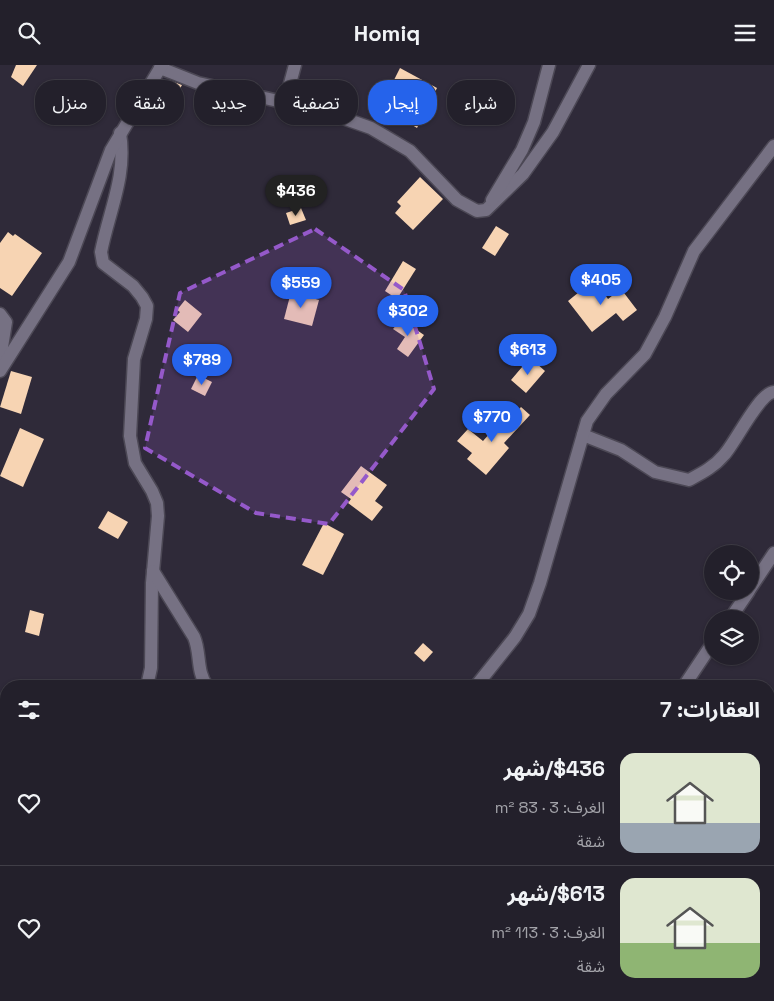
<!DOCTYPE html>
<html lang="ar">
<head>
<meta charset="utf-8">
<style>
  :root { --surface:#23202b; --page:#2b2833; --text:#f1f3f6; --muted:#a3a3a9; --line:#403e47; --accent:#2563eb }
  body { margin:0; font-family:"Space Grotesk","Noto Sans Arabic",sans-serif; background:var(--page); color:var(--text); direction:rtl; height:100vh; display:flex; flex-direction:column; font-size:19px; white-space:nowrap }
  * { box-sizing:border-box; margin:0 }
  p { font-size:16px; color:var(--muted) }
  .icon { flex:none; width:28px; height:28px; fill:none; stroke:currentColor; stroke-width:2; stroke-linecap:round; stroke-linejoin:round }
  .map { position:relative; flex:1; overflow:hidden; direction:ltr }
  .drawer { position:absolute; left:0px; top:615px; width:775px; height:321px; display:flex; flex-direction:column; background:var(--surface); border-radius:20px 20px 0 0; box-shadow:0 1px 4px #0004,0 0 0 1px var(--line); direction:rtl }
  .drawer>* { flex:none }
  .guide { position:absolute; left:15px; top:15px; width:500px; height:45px; direction:rtl; display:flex; gap:10px }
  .buttons { position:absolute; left:704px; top:480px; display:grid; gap:10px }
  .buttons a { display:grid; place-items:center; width:55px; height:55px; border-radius:50%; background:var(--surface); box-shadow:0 1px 4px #0004,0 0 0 1px var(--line); font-size:25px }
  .price { position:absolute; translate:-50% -42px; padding:0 11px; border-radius:18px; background:var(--accent); color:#fff; font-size:16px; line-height:32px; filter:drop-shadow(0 1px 2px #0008) }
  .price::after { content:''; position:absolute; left:50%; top:30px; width:15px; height:11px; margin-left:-8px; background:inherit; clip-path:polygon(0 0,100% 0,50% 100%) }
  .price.active { background:#222; color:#fff }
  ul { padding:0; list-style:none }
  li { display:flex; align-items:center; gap:15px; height:125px; padding:0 15px }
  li+li { border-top:1px solid var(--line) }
  li span { display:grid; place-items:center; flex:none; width:140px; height:100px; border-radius:15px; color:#555 }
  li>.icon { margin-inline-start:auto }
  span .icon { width:60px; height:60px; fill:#fffc; stroke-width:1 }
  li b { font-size:21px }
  h2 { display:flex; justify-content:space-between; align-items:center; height:60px; padding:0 15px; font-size:21px }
  .pill { padding:0 18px; border-radius:20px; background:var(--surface); box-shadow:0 1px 4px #0004,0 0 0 1px var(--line); font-size:18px; line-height:45px }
  .pill.active { background:var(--accent); color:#fff }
  header { display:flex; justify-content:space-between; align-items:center; height:65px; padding:0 15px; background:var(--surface); font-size:22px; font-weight:800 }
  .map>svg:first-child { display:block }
  .building { fill:#f7d4b3 }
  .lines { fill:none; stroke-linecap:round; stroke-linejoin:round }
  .minor-casing { stroke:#4c4855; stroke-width:15 }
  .minor { stroke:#767183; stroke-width:12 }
  .marked { fill:#9559ca; fill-opacity:0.2; stroke:#9559ca; stroke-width:4; stroke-dasharray:10 6; stroke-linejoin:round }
</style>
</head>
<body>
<header><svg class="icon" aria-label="menu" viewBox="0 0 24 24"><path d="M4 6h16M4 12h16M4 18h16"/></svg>Homiq<svg class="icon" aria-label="search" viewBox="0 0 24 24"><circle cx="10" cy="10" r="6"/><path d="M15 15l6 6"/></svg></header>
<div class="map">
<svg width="774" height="936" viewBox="0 0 774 936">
  <rect width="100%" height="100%" fill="#2f2a39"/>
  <!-- building -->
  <g class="building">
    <path d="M16,0H37L23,21L11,12Z"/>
    <path d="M400,3L437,23L417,63L381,41Z"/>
    <path d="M169,15L182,20L176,31L164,25Z"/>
    <path d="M420,112L443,134L413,165L395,148L401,141L397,137Z"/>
    <path d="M301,143L306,155L290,160L286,148Z"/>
    <path d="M496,161L509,169L495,191L482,183Z"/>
    <path d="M8,167L13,171L15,169L42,188L12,231L0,223V178Z"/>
    <path d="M403,196L416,204L397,234L385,226Z"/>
    <path d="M594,215L608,234L621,224L637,245L623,256L616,248L592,267L568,236Z"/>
    <path d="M291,227L319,235L312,261L284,254Z"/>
    <path d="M185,235L202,249L188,267L173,255L180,247L177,245Z"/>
    <path d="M401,254L424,270L408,292L397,284L405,272L393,264Z"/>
    <path d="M528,295L534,300L536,298L545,306L526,328L511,315Z"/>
    <path d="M11,306L32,312L21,349L0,342Z"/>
    <path d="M198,310L212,317L205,331L191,324Z"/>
    <path d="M521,342L530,350L504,378L509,383L486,410L467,394L472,388L457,376L468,364L483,376L491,367L495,370Z"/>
    <path d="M20,363L44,374L23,422L0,411Z"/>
    <path d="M361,401L387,420L375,436L383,442L372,456L348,438L351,434L341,427Z"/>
    <path d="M108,446L128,457L118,474L98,463Z"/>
    <path d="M324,458L344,469L323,510L302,500Z"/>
    <path d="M30,545L44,549L39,571L25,567Z"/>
    <path d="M423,578L433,587L424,597L414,588Z"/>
  </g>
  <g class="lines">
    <defs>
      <g id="minor">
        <path d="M160,3L198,18L323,46L371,63L410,86L457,135L477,146L486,145L523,109L553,67L589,0"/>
        <path d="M285,37L295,0"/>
        <path d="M120,68C127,111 109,146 101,187L103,198L133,221L142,232L147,241L146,254L134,294L130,371L135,398L152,426L157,438L158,451L152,518L151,603L147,621"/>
        <path d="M492,135L522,85L534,57L549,0"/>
        <path d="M0,249L6,257L2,282L5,297"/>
        <path d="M0,306L69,197L111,85L162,0"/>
        <path d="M583,370L621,385L655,407L689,415C702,408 714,402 724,390C736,377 759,328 774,327"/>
        <path d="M153,506L194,572C201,588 196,606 207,621"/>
        <path d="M750,524L774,488"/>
        <path d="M730,554L749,526"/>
        <path d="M476,621L515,572L529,549L540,518L587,356L606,329L645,289L665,252L694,186L774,81"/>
        <path d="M684,621L712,579"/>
        <path d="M393,935L406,930"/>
        <path d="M85,936L86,930"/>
      </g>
    </defs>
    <!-- minor casing -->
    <use href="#minor" class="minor-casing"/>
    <!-- minor -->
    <use href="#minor" class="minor"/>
  </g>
  <!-- marked area -->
  <path class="marked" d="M315,164L404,225L434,324L329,459L256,448L145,383L180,228Z"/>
</svg>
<div class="buttons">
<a><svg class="icon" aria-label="locate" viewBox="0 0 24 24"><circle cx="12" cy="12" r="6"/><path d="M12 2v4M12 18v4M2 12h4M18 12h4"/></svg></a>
<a><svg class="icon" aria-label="layers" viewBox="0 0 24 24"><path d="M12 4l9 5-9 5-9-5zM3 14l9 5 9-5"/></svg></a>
</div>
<b class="price active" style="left:296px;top:152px">$436</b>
<b class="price" style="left:601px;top:241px">$405</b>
<b class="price" style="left:301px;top:244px">$559</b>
<b class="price" style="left:408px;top:272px">$302</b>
<b class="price" style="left:528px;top:311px">$613</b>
<b class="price" style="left:202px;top:321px">$789</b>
<b class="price" style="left:492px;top:378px">$770</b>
<div class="guide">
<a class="pill">شراء</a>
<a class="pill active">إيجار</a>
<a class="pill">تصفية</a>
<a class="pill">جديد</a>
<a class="pill">شقة</a>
<a class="pill">منزل</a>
</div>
<section class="drawer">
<h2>العقارات: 7<svg class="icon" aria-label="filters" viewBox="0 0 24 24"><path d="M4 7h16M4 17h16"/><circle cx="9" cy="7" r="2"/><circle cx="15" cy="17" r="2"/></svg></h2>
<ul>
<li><span style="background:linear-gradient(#dfe7d0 70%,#9aa5b1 0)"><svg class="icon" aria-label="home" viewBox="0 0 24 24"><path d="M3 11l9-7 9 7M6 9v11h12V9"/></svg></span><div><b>$436/شهر</b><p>الغرف: 3 · 83 m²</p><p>شقة</p></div><svg class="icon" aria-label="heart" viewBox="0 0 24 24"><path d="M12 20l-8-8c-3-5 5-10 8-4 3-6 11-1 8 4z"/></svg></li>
<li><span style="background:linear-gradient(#dfe7d0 65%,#8fb573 0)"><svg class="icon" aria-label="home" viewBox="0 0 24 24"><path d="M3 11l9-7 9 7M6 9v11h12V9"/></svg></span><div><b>$613/شهر</b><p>الغرف: 3 · 113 m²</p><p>شقة</p></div><svg class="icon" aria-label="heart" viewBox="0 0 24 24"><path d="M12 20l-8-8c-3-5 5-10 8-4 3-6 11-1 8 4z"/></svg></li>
</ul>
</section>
</div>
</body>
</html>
